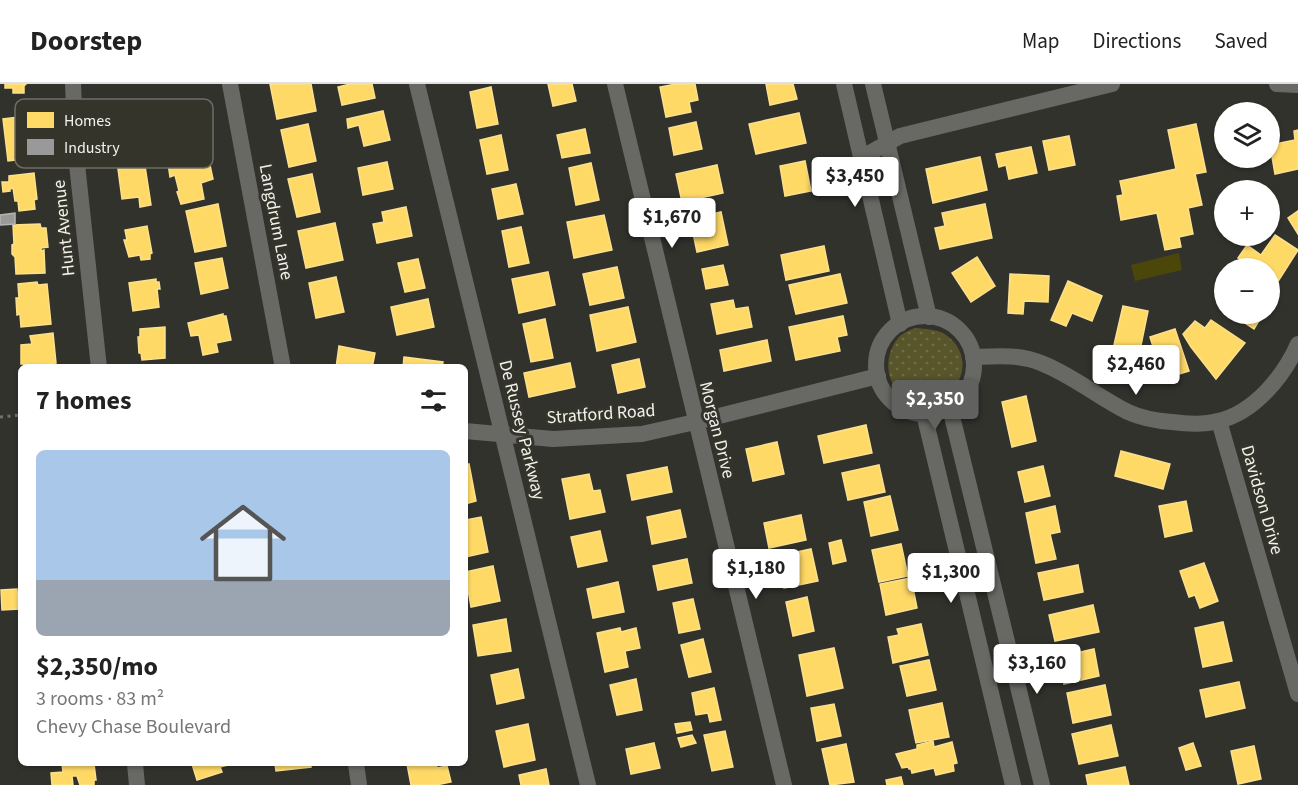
<!DOCTYPE html>
<html lang="en">
<head>
<meta charset="utf-8">
<style>
  :root { --surface:#fff; --page:#f2f2f2; --text:#222; --muted:#767676; --line:#e0e0e0; --accent:#61615f }
  body { margin:0; font-family:"Source Sans 3",sans-serif; background:var(--page); color:var(--text); height:100vh; display:flex; flex-direction:column; font-size:22px; white-space:nowrap }
  * { box-sizing:border-box; margin:0 }
  p { font-size:20px; color:var(--muted) }
  .icon { flex:none; width:33px; height:33px; fill:none; stroke:currentColor; stroke-width:2; stroke-linecap:round; stroke-linejoin:round }
  .map { position:relative; flex:1; overflow:hidden }
  .details { position:absolute; left:18px; top:280px; width:450px; height:402px; display:flex; flex-direction:column; background:var(--surface); border-radius:9px; box-shadow:0 2px 4px #0004 }
  .details>* { flex:none }
  .controls { position:absolute; left:1214px; top:18px; display:grid; gap:12px }
  .controls a { display:grid; place-items:center; width:66px; height:66px; border-radius:50%; background:var(--surface); box-shadow:0 2px 4px #0004; font-size:30px }
  .price { position:absolute; translate:-50% -51px; padding:0 14px; border-radius:6px; background:#fff; color:#222; font-size:20px; line-height:39px; filter:drop-shadow(0 2px 3px #0008) }
  .price::after { content:''; position:absolute; left:50%; top:36px; width:18px; height:14px; margin-left:-9px; background:inherit; clip-path:polygon(0 0,100% 0,50% 100%) }
  .price.on { background:var(--accent); color:#fff }
  ul { padding:0; list-style:none }
  li { display:grid; align-content:center; gap:12px; height:318px; padding:0 18px }
  li+li { border-top:2px solid var(--line) }
  li span { display:grid; place-items:center; height:186px; border-radius:9px; color:#555 }
  li>.icon { margin-inline-start:auto }
  span .icon { width:108px; height:108px; fill:#fffc; stroke-width:1 }
  li b { font-size:26px }
  h2 { display:flex; justify-content:space-between; align-items:center; height:72px; padding:0 18px; font-size:26px }
  header { display:flex; align-items:center; gap:36px; box-sizing:border-box; height:84px; padding:0 30px; background:var(--surface); border-bottom:2px solid var(--line) }
  header strong { font-size:28px }
  nav { display:flex; gap:33px; margin-inline-start:auto; font-size:21px }
  .map>svg:first-child { display:block }
  .park { fill:url(#park-dots) }
  .water { fill:#4b470a }
  .homes { fill:#ffd966; stroke:#fbe08e; stroke-width:1.5 }
  .industry { fill:#999; stroke:#b4b4b2; stroke-width:1.5 }
  .lines { fill:none; stroke-linecap:round; stroke-linejoin:round }
  .path { stroke:#70706e; stroke-width:3; stroke-dasharray:3 4.5; stroke-linecap:butt }
  .minor { stroke:#686865; stroke-width:16 }
  .labels { text-anchor:middle; dominant-baseline:central; stroke-width:6; stroke-linejoin:round; paint-order:stroke }
  .street-label { font-size:18px; fill:#f2f2ed; stroke:#34342b }
  .key { fill:#34342b; stroke:#6d6d65; stroke-width:1.5 }
  .key-label { font-size:16px; fill:#f2f2ed }
</style>
</head>
<body>
<header>
<strong>Doorstep</strong>
<nav><a>Map</a><a>Directions</a><a>Saved</a></nav>
</header>
<div class="map">
<svg width="1298" height="701" viewBox="0 0 1298 701">
  <defs>
    <pattern id="park-dots" width="8" height="8" patternUnits="userSpaceOnUse" patternTransform="scale(1.5)"><rect width="8" height="8" fill="#58552b"/><path d="M2 2h.1M6 6h.1" fill="none" stroke="#706e4a" stroke-width="1.8" stroke-linecap="round"/></pattern>
  </defs>
  <rect width="100%" height="100%" fill="#32322d"/>
  <!-- park -->
  <path class="park" d="M915,244C925,245 938,245 946,251C961,261 967,280 959,296C955,305 950,310 940,315C903,334 871,286 899,253C903,249 910,246 915,244Z"/>
  <!-- water -->
  <path class="water" d="M1179,169L1182,186L1135,197L1131,181Z"/>
  <!-- homes -->
  <g class="homes">
    <path d="M5,0H26L24,2V9H13V4H5Z"/>
    <path d="M270,0H311L316,27L277,35Z"/>
    <path d="M350,0H372L375,14L342,21L338,3Z"/>
    <path d="M548,0H572L576,17L553,22Z"/>
    <path d="M676,0H695L698,16L689,18L691,28L666,33L660,3Z"/>
    <path d="M766,0H793L797,15L770,21Z"/>
    <path d="M491,3L498,40L477,44L470,8Z"/>
    <path d="M383,27L390,56L364,62L359,41L348,44L347,35Z"/>
    <path d="M799,29L806,59L756,70L749,40Z"/>
    <path d="M27,32L32,74L8,77L3,35Z"/>
    <path d="M696,38L702,65L674,71L669,44Z"/>
    <path d="M308,40L316,77L289,83L281,46Z"/>
    <path d="M1196,40L1206,88L1195,90L1202,121L1188,124L1193,150L1179,153L1181,163L1165,166L1157,129L1121,136L1117,112L1123,111L1120,97L1176,85L1168,46Z"/>
    <path d="M585,45L590,69L562,74L557,51Z"/>
    <path d="M1298,46V85L1275,90L1270,61L1295,56L1294,47Z"/>
    <path d="M501,51L508,86L487,90L480,56Z"/>
    <path d="M1069,52L1075,81L1049,86L1043,57Z"/>
    <path d="M1031,63L1037,89L1009,95L1006,81L999,83L996,70Z"/>
    <path d="M191,66V68L200,66L202,74L208,72L213,95L201,99L204,115L181,120L177,108L179,107L175,91L170,93L168,79L174,78L172,70Z"/>
    <path d="M980,73L987,106L933,119L926,85Z"/>
    <path d="M805,77L811,107L785,112L780,82Z"/>
    <path d="M387,78L393,105L363,111L358,84Z"/>
    <path d="M591,79L599,116L576,121L569,84Z"/>
    <path d="M717,81L723,109L682,118L676,90Z"/>
    <path d="M145,82L151,121L140,123L139,113L122,115L118,85Z"/>
    <path d="M34,89L37,115L34,116L35,125L19,127L18,117H15L13,104L10,105V107L3,108L2,98H9V92Z"/>
    <path d="M312,90L320,128L297,133L288,95Z"/>
    <path d="M516,100L523,130L498,135L492,105Z"/>
    <path d="M218,120L226,162L195,168L186,127Z"/>
    <path d="M985,120L992,154L940,165L935,144L945,142L942,129Z"/>
    <path d="M406,123L412,152L377,159L373,140L384,138L382,128Z"/>
    <path d="M1298,127V150L1288,134Z"/>
    <path d="M721,128L728,161L697,168L690,135Z"/>
    <path d="M604,131L612,166L574,174L567,138Z"/>
    <path d="M335,139L343,176L306,184L298,147Z"/>
    <path d="M40,140L41,144H46L48,163L41,164V167L44,166L45,189L16,190L15,173L12,170V161L14,160L13,141Z"/>
    <path d="M147,142L152,169L150,170V175L141,176L140,171L129,173L124,156H127L125,146Z"/>
    <path d="M521,143L529,179L509,183L502,147Z"/>
    <path d="M1275,151L1298,166L1277,199L1269,194V184H1254L1238,174L1247,161L1261,171Z"/>
    <path d="M824,162L829,187L786,196L781,171Z"/>
    <path d="M977,173L995,202L971,218L952,189Z"/>
    <path d="M222,174L228,204L201,210L195,179Z"/>
    <path d="M418,175L425,204L405,208L398,179Z"/>
    <path d="M723,181L728,201L706,205L702,185Z"/>
    <path d="M617,183L624,214L590,221L583,190Z"/>
    <path d="M548,188L555,221L519,229L512,195Z"/>
    <path d="M840,190L847,219L796,230L789,201Z"/>
    <path d="M1010,190L1049,192L1048,218L1024,217L1023,230L1008,229Z"/>
    <path d="M336,193L344,228L316,234L309,199Z"/>
    <path d="M156,195V198H159L160,205H157L159,223L133,227L129,199Z"/>
    <path d="M1068,197L1102,212L1092,237L1072,229L1066,242L1051,236Z"/>
    <path d="M37,198L38,201L47,200L51,240L21,243L20,230L17,231L16,214H19L18,200Z"/>
    <path d="M428,215L434,243L397,251L391,223Z"/>
    <path d="M733,216L735,225L748,223L752,243L717,250L711,220Z"/>
    <path d="M1123,222L1148,227L1140,266L1114,261Z"/>
    <path d="M628,223L636,258L597,267L590,231Z"/>
    <path d="M223,230V232H226L231,256L216,259L218,268L203,271L199,251L191,252L188,239Z"/>
    <path d="M1231,230H1263L1254,245Z"/>
    <path d="M843,232L847,251L837,253L840,267L796,276L789,243Z"/>
    <path d="M545,235L553,274L531,278L523,240Z"/>
    <path d="M1211,236L1245,259L1216,295L1191,263L1183,250L1195,237L1205,244Z"/>
    <path d="M165,243V274L142,276L141,269H139L138,253H140V245Z"/>
    <path d="M1175,245L1189,287L1163,295L1150,253Z"/>
    <path d="M53,249L56,279L24,283V280H21V261L32,260L30,252Z"/>
    <path d="M767,256L771,277L724,287L720,266Z"/>
    <path d="M339,262L375,269L372,284H336Z"/>
    <path d="M404,273L443,278L442,284H403Z"/>
    <path d="M639,275L645,303L618,309L612,281Z"/>
    <path d="M570,279L575,303L529,313L524,289Z"/>
    <path d="M1026,312L1036,357L1012,363L1002,318Z"/>
    <path d="M866,341L872,369L824,379L818,352Z"/>
    <path d="M777,358L784,390L753,397L746,365Z"/>
    <path d="M1121,367L1170,380L1163,405L1115,392Z"/>
    <path d="M469,380L476,417L465,420V381Z"/>
    <path d="M879,381L885,408L848,416L842,389Z"/>
    <path d="M1043,382L1050,412L1025,418L1018,388Z"/>
    <path d="M667,383L672,408L632,416L627,391Z"/>
    <path d="M589,390L593,407L600,406L605,428L570,435L562,395Z"/>
    <path d="M890,412L898,446L871,452L864,418Z"/>
    <path d="M1186,417L1192,447L1165,453L1159,422Z"/>
    <path d="M1055,422L1060,448L1050,450L1056,475L1036,479L1026,429Z"/>
    <path d="M680,426L686,453L652,460L647,433Z"/>
    <path d="M801,431L806,456L769,464L764,439Z"/>
    <path d="M481,433L488,468L465,473V436Z"/>
    <path d="M600,447L607,477L578,483L571,453Z"/>
    <path d="M841,456L846,477L833,480L829,459Z"/>
    <path d="M901,460L908,492L879,498L872,466Z"/>
    <path d="M811,465L818,497L784,504L778,472Z"/>
    <path d="M687,475L692,499L658,506L653,482Z"/>
    <path d="M1204,479L1218,517L1200,524L1195,511L1189,513L1180,487Z"/>
    <path d="M1078,481L1083,508L1044,516L1038,489Z"/>
    <path d="M493,482L500,517L471,523L465,488Z"/>
    <path d="M911,494L917,524L886,531L880,500Z"/>
    <path d="M618,498L624,528L593,534L587,505Z"/>
    <path d="M17,505L19,525L2,526L1,506Z"/>
    <path d="M807,513L814,547L793,552L786,518Z"/>
    <path d="M693,515L700,545L679,549L673,519Z"/>
    <path d="M1093,521L1099,548L1055,557L1049,531Z"/>
    <path d="M506,535L511,567L478,572L473,541Z"/>
    <path d="M1223,538L1232,577L1203,583L1195,544Z"/>
    <path d="M921,540L928,571L893,579L888,553L899,551L897,545Z"/>
    <path d="M620,544L621,548L636,544L640,564L625,567L628,583L605,588L597,549Z"/>
    <path d="M703,555L711,588L689,593L681,561Z"/>
    <path d="M834,564L843,604L807,612L799,571Z"/>
    <path d="M1094,565L1099,592L1064,600L1058,573Z"/>
    <path d="M929,576L936,606L907,612L900,582Z"/>
    <path d="M518,585L524,614L497,620L491,591Z"/>
    <path d="M636,595L642,626L617,631L610,601Z"/>
    <path d="M1239,598L1245,624L1206,633L1200,606Z"/>
    <path d="M1105,601L1111,631L1073,639L1067,609Z"/>
    <path d="M714,604L721,636L710,638L708,629L696,631L692,609Z"/>
    <path d="M942,619L949,653L916,659L909,626Z"/>
    <path d="M834,620L841,652L817,657L811,624Z"/>
    <path d="M690,638L692,646L677,649L675,640Z"/>
    <path d="M528,640L535,676L504,683L496,647Z"/>
    <path d="M1111,641L1118,672L1079,680L1072,650Z"/>
    <path d="M725,647L733,683L712,687L704,651Z"/>
    <path d="M692,651L696,659L681,663L678,654Z"/>
    <path d="M933,657L934,663L952,658L957,679L953,680L954,687L936,691L934,684L912,689L911,685H909L908,683L902,684L896,670L917,665V661Z"/>
    <path d="M654,659L660,684L631,690L626,665Z"/>
    <path d="M1193,659L1201,682L1186,686L1179,664Z"/>
    <path d="M846,660L854,698L830,701L822,665Z"/>
    <path d="M1254,662L1261,695L1238,700L1231,667Z"/>
    <path d="M62,680H94L96,696H94V701H80L77,692H72L73,701H52L51,689L63,688Z"/>
    <path d="M192,680H232L220,683L222,688L197,696Z"/>
    <path d="M275,680H310L311,683L276,687Z"/>
    <path d="M407,680H436L437,684L447,682L451,698L436,701H411Z"/>
    <path d="M1125,683L1129,701H1088L1086,691Z"/>
    <path d="M546,685L549,701H521L519,691Z"/>
    <path d="M901,693L903,701H887L886,696Z"/>
  </g>
  <!-- industry -->
  <path class="industry" d="M15,129V140L0,141V131Z"/>
  <g class="lines">
    <!-- path -->
    <path class="path" d="M0,333L21,331"/>
    <!-- minor -->
    <g class="minor">
      <path d="M73,0L76,71L99,284"/>
      <path d="M230,0L283,284"/>
      <path d="M417,0L588,701"/>
      <path d="M615,0L784,701"/>
      <path d="M844,0L900,240"/>
      <path d="M873,0L929,233"/>
      <path d="M1277,0L1298,1"/>
      <path d="M861,74L900,52L1112,0"/>
      <circle cx="925" cy="281" r="49"/>
      <path d="M973,273C996,272 1019,270 1041,279C1072,291 1098,313 1128,328C1141,334 1158,337 1172,338C1187,340 1204,341 1218,337C1254,329 1284,292 1298,260"/>
      <path d="M950,324L1042,701"/>
      <path d="M924,330L1013,701"/>
      <path d="M1219,337L1298,610"/>
      <path d="M465,347L553,355L642,350L695,338L878,292"/>
      <path d="M135,680L137,701"/>
      <path d="M356,680L359,701"/>
    </g>
  </g>
  <g class="labels">
    <!-- street labels -->
    <g class="street-label">
      <text transform="translate(276 138) rotate(79)">Langdrum Lane</text>
      <text transform="translate(64 144) rotate(-96)">Hunt Avenue</text>
      <text transform="translate(601 330) rotate(-4)">Stratford Road</text>
      <text transform="translate(522 346) rotate(76)">De Russey Parkway</text>
      <text transform="translate(717 346) rotate(76)">Morgan Drive</text>
      <text transform="translate(1262 416) rotate(74)">Davidson Drive</text>
    </g>
  </g>
  <!-- legend -->
  <rect x="15" y="15" width="198" height="69" rx="9" class="key"/>
  <rect x="27" y="28" width="27" height="16" fill="#ffd966"/>
  <rect x="27" y="55" width="27" height="16" fill="#999"/>
  <g class="key-label">
    <text x="64" y="42">Homes</text>
    <text x="64" y="69">Industry</text>
  </g>
</svg>
<div class="controls">
<a><svg class="icon" aria-label="layers" viewBox="0 0 24 24"><path d="M12 4l9 5-9 5-9-5zM3 14l9 5 9-5"/></svg></a>
<a>+</a>
<a>−</a>
</div>
<b class="price" style="left:855px;top:124px">$3,450</b>
<b class="price" style="left:672px;top:165px">$1,670</b>
<b class="price" style="left:1136px;top:312px">$2,460</b>
<b class="price on" style="left:935px;top:347px">$2,350</b>
<b class="price" style="left:756px;top:516px">$1,180</b>
<b class="price" style="left:951px;top:520px">$1,300</b>
<b class="price" style="left:1037px;top:611px">$3,160</b>
<section class="details">
<h2>7 homes<svg class="icon" aria-label="filters" viewBox="0 0 24 24"><path d="M4 7h16M4 17h16"/><circle cx="9" cy="7" r="2"/><circle cx="15" cy="17" r="2"/></svg></h2>
<ul>
<li><span style="background:linear-gradient(#a9c7e8 70%,#9aa5b1 0)"><svg class="icon" aria-label="home" viewBox="0 0 24 24"><path d="M3 11l9-7 9 7M6 9v11h12V9"/></svg></span><div><b>$2,350/mo</b><p>3 rooms · 83 m²</p><p>Chevy Chase Boulevard</p></div></li>
</ul>
</section>
</div>
</body>
</html>
